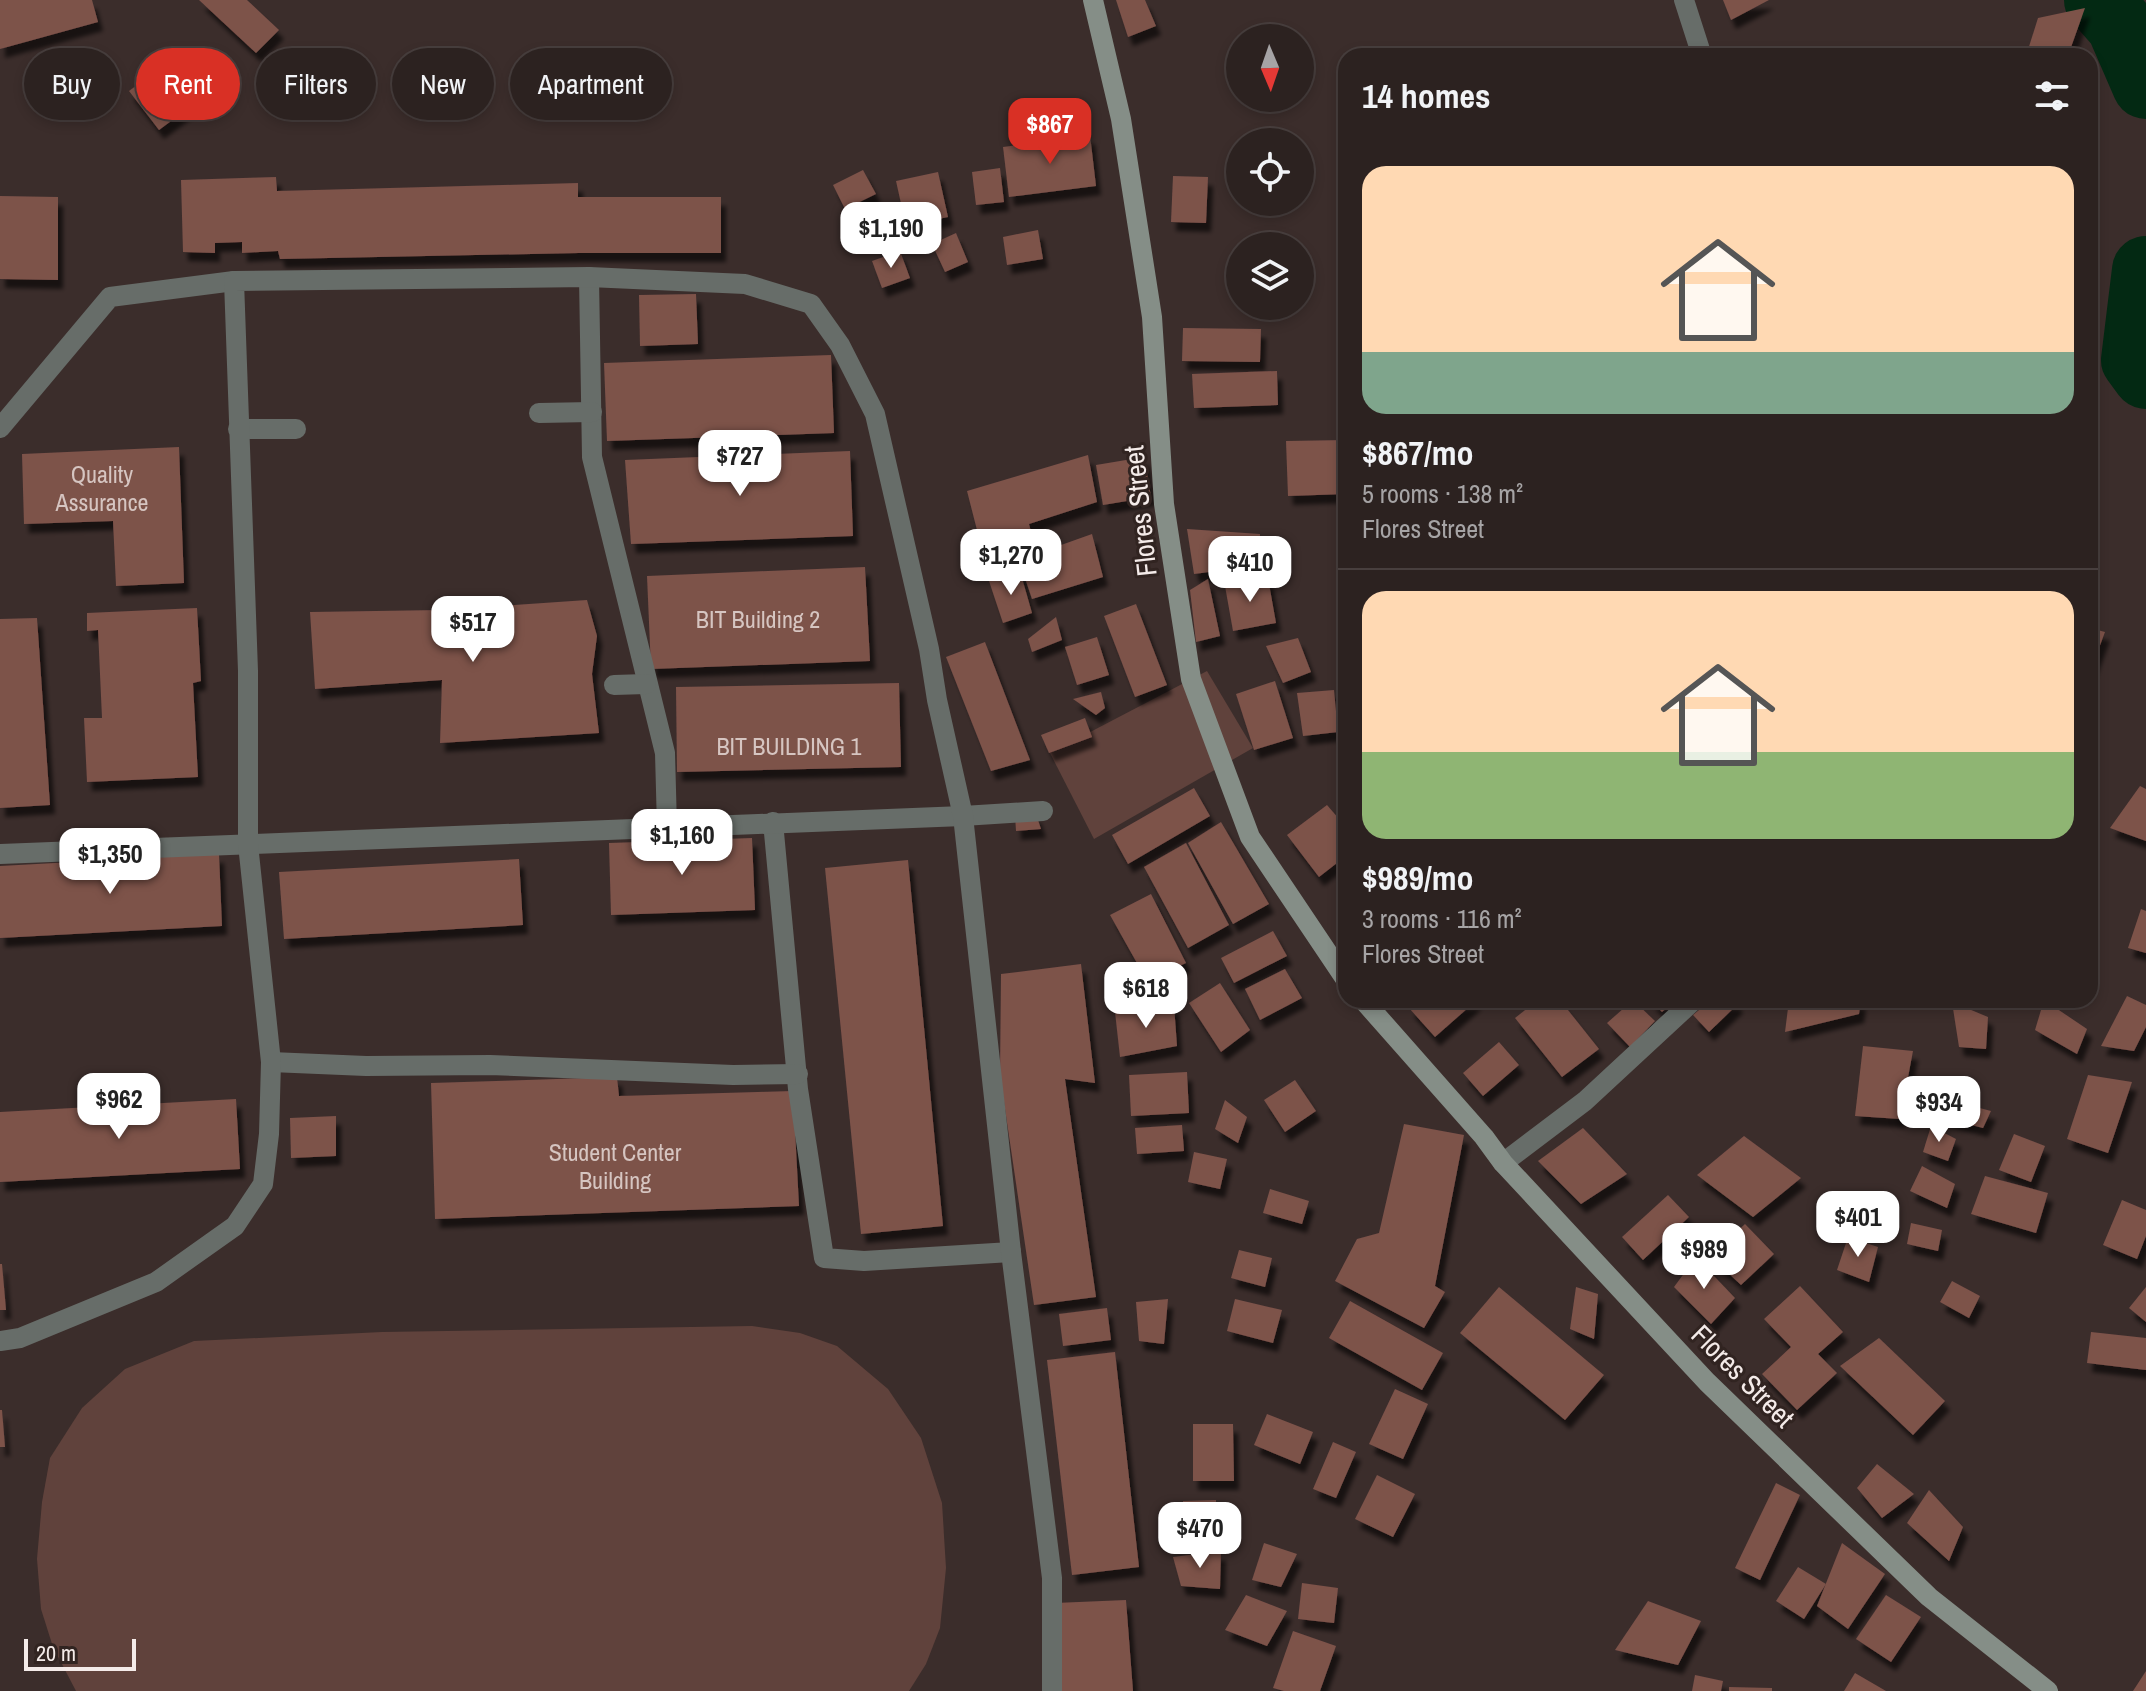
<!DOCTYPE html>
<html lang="en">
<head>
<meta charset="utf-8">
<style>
  :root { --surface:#2c2220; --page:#382f2d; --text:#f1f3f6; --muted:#a6a4a5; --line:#483f3e; --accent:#d93025 }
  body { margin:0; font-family:"Archivo Narrow",sans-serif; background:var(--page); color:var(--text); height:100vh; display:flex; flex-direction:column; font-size:30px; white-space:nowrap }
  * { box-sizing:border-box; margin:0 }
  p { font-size:26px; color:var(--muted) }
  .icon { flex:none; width:44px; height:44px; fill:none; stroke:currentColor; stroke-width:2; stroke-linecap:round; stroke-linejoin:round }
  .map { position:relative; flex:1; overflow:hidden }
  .details { position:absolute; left:1338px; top:48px; width:760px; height:960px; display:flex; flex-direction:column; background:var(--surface); border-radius:24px; box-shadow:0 4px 12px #0003,0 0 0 2px var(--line) }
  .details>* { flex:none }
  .hud { position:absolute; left:24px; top:48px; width:760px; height:72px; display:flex; gap:16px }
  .needle { width:52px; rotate:178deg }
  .fabs { position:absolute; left:1226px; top:24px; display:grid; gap:16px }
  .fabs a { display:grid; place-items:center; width:88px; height:88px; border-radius:50%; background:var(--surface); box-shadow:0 4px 12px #0003,0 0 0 2px var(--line); font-size:40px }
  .scale { position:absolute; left:24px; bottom:20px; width:112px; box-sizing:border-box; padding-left:8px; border:4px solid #f4ebe9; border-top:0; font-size:22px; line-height:28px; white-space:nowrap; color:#f4ebe9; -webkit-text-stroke:6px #312421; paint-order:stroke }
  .price { position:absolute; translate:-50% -68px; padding:0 18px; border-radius:16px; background:#fff; color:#222; font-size:26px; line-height:52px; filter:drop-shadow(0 2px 4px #0008) }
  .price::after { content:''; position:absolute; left:50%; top:48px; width:24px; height:18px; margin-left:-12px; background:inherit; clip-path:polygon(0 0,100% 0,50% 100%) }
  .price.active { background:var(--accent); color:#fff }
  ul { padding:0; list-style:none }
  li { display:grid; align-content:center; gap:16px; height:424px; padding:0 24px }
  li+li { border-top:2px solid var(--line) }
  li span { display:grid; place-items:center; height:248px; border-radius:24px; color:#555 }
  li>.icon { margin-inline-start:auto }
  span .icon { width:144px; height:144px; fill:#fffc; stroke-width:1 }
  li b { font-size:34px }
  h2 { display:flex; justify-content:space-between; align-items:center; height:96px; padding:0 24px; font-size:34px }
  .chip { padding:0 28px; border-radius:36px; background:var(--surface); box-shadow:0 4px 12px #0003,0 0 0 2px var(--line); font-size:28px; line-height:72px }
  .chip.active { background:var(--accent); color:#fff }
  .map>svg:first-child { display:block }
  .green { fill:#60423c }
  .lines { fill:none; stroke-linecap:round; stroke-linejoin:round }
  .river { stroke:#032913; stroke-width:68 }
  .building { fill:#7d524a; filter:url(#shadow) }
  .lane { stroke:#676d69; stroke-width:20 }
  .street { stroke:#676d69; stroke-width:20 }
  .secondary { stroke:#858e87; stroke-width:20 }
  .labels { text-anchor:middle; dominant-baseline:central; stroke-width:6; stroke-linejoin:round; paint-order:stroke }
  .number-label { font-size:24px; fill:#d6c5c1 }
  .street-label { font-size:28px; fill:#f4ebe9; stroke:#312421 }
</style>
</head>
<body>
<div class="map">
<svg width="2146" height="1691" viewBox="0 0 2146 1691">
  <defs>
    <filter id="shadow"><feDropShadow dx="5" dy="9" stdDeviation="2" flood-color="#0009"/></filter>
  </defs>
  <rect width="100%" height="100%" fill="#3b2d2b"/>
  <!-- green -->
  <g class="green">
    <path d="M1207,671L1253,748L1094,839L1050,753Z"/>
    <path d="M752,1326L800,1333L837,1346L888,1389L921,1438L942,1503L946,1568L940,1628L926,1664L909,1691H76L53,1647L41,1609L37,1559L42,1502L50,1458L82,1408L125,1369L194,1341L382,1332Z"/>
  </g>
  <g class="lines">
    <!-- river -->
    <g class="river">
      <path d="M2098,0L2120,25L2146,85"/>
      <path d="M2146,270L2135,360L2146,375"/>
    </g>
  </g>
  <!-- building -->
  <g class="building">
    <path d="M0,0H92L98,22L0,49Z"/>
    <path d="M199,0H247L279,30L256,53Z"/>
    <path d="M1116,0H1145L1156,26L1128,37Z"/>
    <path d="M1723,0H1769L1731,20Z"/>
    <path d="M2085,8L2070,50L2027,53L2038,18Z"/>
    <path d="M182,51L213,90L159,130L129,91Z"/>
    <path d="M1090,135L1096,186L1009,197L1003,147Z"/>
    <path d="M1000,168L1004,202L976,205L972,172Z"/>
    <path d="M863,170L876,194L845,209L833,185Z"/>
    <path d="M938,172L948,217L906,226L896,181Z"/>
    <path d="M1173,176L1208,177L1206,223L1171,222Z"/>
    <path d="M276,177L277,191L578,183V197H721V253H579L280,259L278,251L242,253V242L215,243V253L183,252L181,180Z"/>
    <path d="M0,196L58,197V280L0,279Z"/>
    <path d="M878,204L891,223L861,242L849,222Z"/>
    <path d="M1038,230L1043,259L1007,265L1003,237Z"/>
    <path d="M956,233L968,262L945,272L932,244Z"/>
    <path d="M900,251L910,278L882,288L872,261Z"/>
    <path d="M696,294L698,344L640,346L639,295Z"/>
    <path d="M1183,328L1261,329L1260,362L1182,361Z"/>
    <path d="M831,355L834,433L607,441L604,363Z"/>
    <path d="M1277,371L1278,405L1194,408L1192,374Z"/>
    <path d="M1346,440V494L1288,496L1286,441Z"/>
    <path d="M179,447L184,583L116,586L113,521L24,524L22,454Z"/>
    <path d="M850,451L853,536L631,544L625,460Z"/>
    <path d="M1088,455L1097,502L1029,524L1036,551L986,565L967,491Z"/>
    <path d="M1144,457L1151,497L1103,505L1096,465Z"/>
    <path d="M1187,529L1260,534L1259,559L1209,572L1194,574Z"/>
    <path d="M1092,534L1103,577L1032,599L1019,560Z"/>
    <path d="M1346,549V604H1344L1341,550Z"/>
    <path d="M865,567L870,661L651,669L647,576Z"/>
    <path d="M1020,571L1032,613L1003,623L989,581Z"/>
    <path d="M1268,578L1276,623L1233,631L1225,586Z"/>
    <path d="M1208,579L1220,636L1196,642L1190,590Z"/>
    <path d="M587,600L597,636L592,674L599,733L440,743L442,680L315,689L310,612L440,610Z"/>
    <path d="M1136,604L1167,685L1135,697L1104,616Z"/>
    <path d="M197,608L201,681L193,683L198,777L87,782L84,718H102L98,630L87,631V613Z"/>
    <path d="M1056,617L1062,640L1032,652L1028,639Z"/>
    <path d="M37,618L50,805L0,808V619Z"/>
    <path d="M2090,628L2105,632L2090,672Z"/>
    <path d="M1097,637L1109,675L1077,685L1065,647Z"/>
    <path d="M1298,638L1311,672L1283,683L1266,646Z"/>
    <path d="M1346,638V671H1340L1336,639Z"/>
    <path d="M985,642L1030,760L991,771L946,657Z"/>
    <path d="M1275,681L1293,738L1254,750L1236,694Z"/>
    <path d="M899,683L901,767L677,772L676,687Z"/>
    <path d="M1334,690L1338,732L1303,736L1297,693Z"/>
    <path d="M1101,692L1105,708L1096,715L1073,699Z"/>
    <path d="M1085,718L1092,737L1049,753L1041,735Z"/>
    <path d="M2140,786L2146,789V841L2110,828Z"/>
    <path d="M1194,788L1210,816L1128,864L1112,835Z"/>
    <path d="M1327,805L1346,827V856L1319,877L1287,835Z"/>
    <path d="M1036,814L1041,829L1016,831L1015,815Z"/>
    <path d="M1221,822L1269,904L1233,924L1188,843Z"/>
    <path d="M752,838L755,910L611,915L609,843Z"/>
    <path d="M1186,843L1229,925L1188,948L1144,867Z"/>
    <path d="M219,854L222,926L0,938V866Z"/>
    <path d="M519,859L523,925L284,939L279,872Z"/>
    <path d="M908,860L943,1226L861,1234L825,868Z"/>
    <path d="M1151,894L1186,963L1147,981L1110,915Z"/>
    <path d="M2141,909L2146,911V953L2128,948Z"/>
    <path d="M1273,931L1287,956L1234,983L1221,958Z"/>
    <path d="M1081,964L1095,1083L1065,1079L1096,1297L1034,1305L1000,1075L1001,974Z"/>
    <path d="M1285,969L1302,998L1260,1020L1245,989Z"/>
    <path d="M1220,983L1250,1030L1221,1052L1189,1003Z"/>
    <path d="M2127,996L2146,1005V1027L2134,1051L2101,1046Z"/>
    <path d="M1418,1000H1477L1435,1037L1409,1008Z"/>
    <path d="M1538,1000H1560L1599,1049L1562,1077L1515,1018Z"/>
    <path d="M1633,1000L1655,1021L1630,1047L1607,1023Z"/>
    <path d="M1650,1000H1676L1662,1012Z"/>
    <path d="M1711,1000H1735L1738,1004L1709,1032L1693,1015Z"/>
    <path d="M1789,1000H1861L1859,1014L1785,1032Z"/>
    <path d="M2044,1000L2087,1029L2077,1054L2035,1030Z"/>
    <path d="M1952,1002L1988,1017L1986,1049L1959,1047Z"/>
    <path d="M1174,1005L1177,1046L1120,1057L1115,1012Z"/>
    <path d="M1499,1042L1519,1065L1483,1096L1463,1073Z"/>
    <path d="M1863,1046L1913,1051L1900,1119L1855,1116Z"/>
    <path d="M1187,1072L1189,1113L1131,1116L1129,1075Z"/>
    <path d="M2088,1075L2132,1082L2108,1153L2067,1139Z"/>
    <path d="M617,1077L619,1096L793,1091L799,1206L435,1219L431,1083Z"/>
    <path d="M1295,1080L1316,1111L1285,1132L1264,1100Z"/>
    <path d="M1942,1098L1991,1111L1983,1128L1937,1116Z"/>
    <path d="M236,1099L240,1169L0,1182V1112Z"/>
    <path d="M1225,1100L1247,1117L1238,1143L1215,1129Z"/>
    <path d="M336,1116V1156L291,1158L290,1118Z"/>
    <path d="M1404,1124L1464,1135L1435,1286L1445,1292L1424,1328L1335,1281L1357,1239L1379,1233Z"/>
    <path d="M1182,1125L1184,1151L1137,1154L1135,1128Z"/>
    <path d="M1931,1126L1956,1139L1948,1161L1923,1152Z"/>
    <path d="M1583,1128L1627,1174L1581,1204L1538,1161Z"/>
    <path d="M2014,1134L2045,1146L2031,1182L1999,1170Z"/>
    <path d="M1744,1136L1801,1178L1753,1217L1697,1175Z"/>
    <path d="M1194,1152L1227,1159L1220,1189L1188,1182Z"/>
    <path d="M1922,1166L1955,1184L1947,1208L1910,1191Z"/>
    <path d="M1985,1176L2048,1193L2036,1233L1971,1214Z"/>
    <path d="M1270,1189L1309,1201L1302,1224L1263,1213Z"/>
    <path d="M1668,1195L1689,1217L1643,1260L1622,1237Z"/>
    <path d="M2122,1200L2146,1210V1236L2137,1259L2103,1245Z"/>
    <path d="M1911,1223L1942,1230L1938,1251L1907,1244Z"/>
    <path d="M1745,1224L1774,1254L1741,1285L1710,1256Z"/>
    <path d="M1848,1237L1878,1247L1869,1282L1837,1270Z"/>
    <path d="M1239,1250L1272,1258L1265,1287L1231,1278Z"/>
    <path d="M1696,1257L1735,1298L1711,1324L1674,1287Z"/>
    <path d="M0,1264H2L6,1310H0Z"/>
    <path d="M1952,1281L1980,1296L1969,1318L1940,1302Z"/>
    <path d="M1800,1286L1843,1332L1818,1354L1837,1373L1797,1410L1762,1374L1791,1347L1764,1319Z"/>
    <path d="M1499,1287L1604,1375L1565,1420L1460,1333Z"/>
    <path d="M1576,1287L1598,1294L1594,1339L1570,1329Z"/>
    <path d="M2146,1287V1322L2129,1308Z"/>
    <path d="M1168,1299L1164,1344L1139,1341L1136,1302Z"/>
    <path d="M1235,1299L1282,1310L1273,1343L1227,1331Z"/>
    <path d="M1350,1301L1443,1353L1422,1390L1329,1338Z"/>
    <path d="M1107,1308L1111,1340L1063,1346L1059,1314Z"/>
    <path d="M2091,1332L2146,1338V1370L2087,1363Z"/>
    <path d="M1879,1338L1945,1401L1913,1435L1840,1366Z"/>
    <path d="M1115,1352L1139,1567L1072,1575L1047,1360Z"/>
    <path d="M1395,1389L1428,1404L1403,1459L1369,1444Z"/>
    <path d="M0,1410H2L5,1447H0Z"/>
    <path d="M1267,1414L1313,1432L1300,1464L1254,1445Z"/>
    <path d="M1193,1424H1233L1234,1481H1193Z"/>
    <path d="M1333,1442L1356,1452L1336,1498L1313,1489Z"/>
    <path d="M1877,1464L1914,1494L1882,1518L1857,1488Z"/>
    <path d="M1377,1475L1415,1494L1393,1537L1355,1519Z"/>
    <path d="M1776,1483L1800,1495L1760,1580L1735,1568Z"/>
    <path d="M1929,1490L1963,1527L1949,1561L1907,1523Z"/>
    <path d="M1216,1500L1217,1541L1184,1542L1183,1501Z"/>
    <path d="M1264,1543L1297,1554L1281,1587L1252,1580Z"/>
    <path d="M1842,1543L1885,1574L1848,1629L1817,1606Z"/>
    <path d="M1221,1551L1220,1589L1181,1586L1173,1557Z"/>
    <path d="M1798,1567L1826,1584L1804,1619L1776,1601Z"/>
    <path d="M1302,1583L1338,1588L1334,1623L1298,1619Z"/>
    <path d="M1246,1595L1287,1611L1267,1646L1225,1630Z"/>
    <path d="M1886,1595L1921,1617L1891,1662L1856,1639Z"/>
    <path d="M1126,1600L1133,1691H1061L1055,1603Z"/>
    <path d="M1648,1601L1701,1621L1678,1665L1615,1650Z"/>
    <path d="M1293,1631L1336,1646L1320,1691H1284L1273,1688Z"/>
    <path d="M2146,1671V1691H2133Z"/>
    <path d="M1855,1673L1886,1691H1844Z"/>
    <path d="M1695,1675L1723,1681L1721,1691H1692Z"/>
    <path d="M1729,1687L1772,1688V1691H1729Z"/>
  </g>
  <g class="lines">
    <!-- lane -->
    <g class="lane">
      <path d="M589,277L592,457L665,753L667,827"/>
      <path d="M539,413L592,412"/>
      <path d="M0,428L110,297L234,281"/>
      <path d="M238,429H296"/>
      <path d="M614,685L646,684"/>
      <path d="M773,822L798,1089L824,1258L864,1261L1011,1252"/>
      <path d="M0,854L963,816L1043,811"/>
      <path d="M271,1062L366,1066L490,1065L733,1075L798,1074"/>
      <path d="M0,1341L20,1338L156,1282L235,1226L263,1184L269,1134L271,1062L248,844V671L234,281L589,277L745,284L811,304L840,345L875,414L929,649L937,700L963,816L1011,1252L1052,1578V1691"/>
    </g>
    <!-- street -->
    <g class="street">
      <path d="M1684,0L1702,56"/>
      <path d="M1503,1163L1585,1101L1694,1000"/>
    </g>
    <!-- secondary -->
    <g class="secondary">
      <path d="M1093,0L1121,119L1152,317L1164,504L1191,679L1250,837L1346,980"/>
      <path d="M1363,1000L1484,1137L1503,1163L1707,1382L1929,1597L2048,1691"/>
    </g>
  </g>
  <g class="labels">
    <!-- number labels -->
    <g class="number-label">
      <text x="102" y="474">Quality<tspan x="102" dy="28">Assurance</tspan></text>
      <text x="758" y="619">BIT Building 2</text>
      <text x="789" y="746">BIT BUILDING 1</text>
      <text x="615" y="1152">Student Center<tspan x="615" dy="28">Building</tspan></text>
    </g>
    <!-- street labels -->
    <g class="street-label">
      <text transform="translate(1140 511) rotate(-96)">Flores Street</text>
      <text transform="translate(1743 1376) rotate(45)">Flores Street</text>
    </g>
  </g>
</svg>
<div class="fabs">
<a><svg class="needle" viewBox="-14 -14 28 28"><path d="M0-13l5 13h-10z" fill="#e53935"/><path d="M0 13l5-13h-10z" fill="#a6a4a5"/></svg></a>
<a><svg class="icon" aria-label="locate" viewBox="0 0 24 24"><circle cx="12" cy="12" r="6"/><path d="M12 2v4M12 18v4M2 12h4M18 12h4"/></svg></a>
<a><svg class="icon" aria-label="layers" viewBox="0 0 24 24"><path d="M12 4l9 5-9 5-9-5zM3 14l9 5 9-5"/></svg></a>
</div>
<div class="scale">20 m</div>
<b class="price active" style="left:1050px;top:166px">$867</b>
<b class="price" style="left:891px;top:270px">$1,190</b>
<b class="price" style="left:740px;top:498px">$727</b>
<b class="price" style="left:1011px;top:597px">$1,270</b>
<b class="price" style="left:1250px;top:604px">$410</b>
<b class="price" style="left:473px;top:664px">$517</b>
<b class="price" style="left:682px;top:877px">$1,160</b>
<b class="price" style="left:110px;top:896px">$1,350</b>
<b class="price" style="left:1146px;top:1030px">$618</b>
<b class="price" style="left:119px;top:1141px">$962</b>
<b class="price" style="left:1939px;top:1144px">$934</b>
<b class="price" style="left:1858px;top:1259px">$401</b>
<b class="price" style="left:1704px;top:1291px">$989</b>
<b class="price" style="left:1200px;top:1570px">$470</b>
<div class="hud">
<a class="chip">Buy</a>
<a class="chip active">Rent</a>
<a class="chip">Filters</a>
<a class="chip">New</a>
<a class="chip">Apartment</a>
</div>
<section class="details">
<h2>14 homes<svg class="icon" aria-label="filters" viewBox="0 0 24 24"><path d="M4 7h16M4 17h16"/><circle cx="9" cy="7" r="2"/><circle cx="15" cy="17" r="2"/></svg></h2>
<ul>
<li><span style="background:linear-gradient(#ffd9b3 75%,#7fa58c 0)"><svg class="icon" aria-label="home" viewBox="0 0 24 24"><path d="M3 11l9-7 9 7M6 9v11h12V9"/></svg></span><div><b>$867/mo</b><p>5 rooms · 138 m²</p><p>Flores Street</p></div></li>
<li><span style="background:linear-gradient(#ffd9b3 65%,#8fb573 0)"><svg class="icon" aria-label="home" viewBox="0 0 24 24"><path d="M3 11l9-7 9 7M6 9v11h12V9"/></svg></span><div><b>$989/mo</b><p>3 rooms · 116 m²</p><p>Flores Street</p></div></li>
</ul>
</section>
</div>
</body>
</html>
